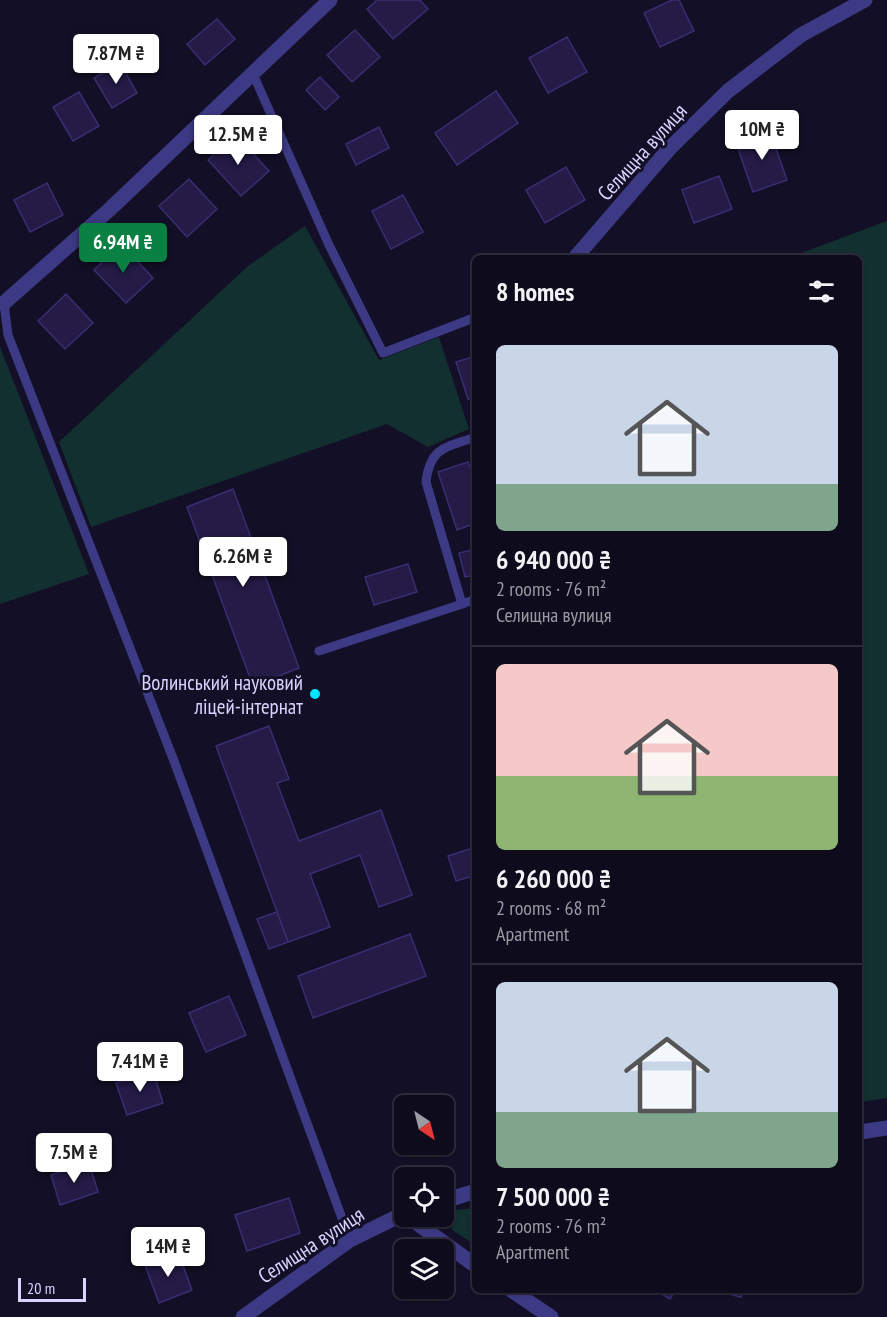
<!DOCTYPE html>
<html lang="en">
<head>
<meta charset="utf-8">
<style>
  :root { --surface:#0e0b1c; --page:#171425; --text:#f1f3f6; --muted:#9b9ba3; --line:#2e2b3b; --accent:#0b8043 }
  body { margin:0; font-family:"PT Sans Narrow",sans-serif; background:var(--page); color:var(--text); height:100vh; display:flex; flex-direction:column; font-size:22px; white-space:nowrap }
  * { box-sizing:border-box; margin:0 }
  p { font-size:20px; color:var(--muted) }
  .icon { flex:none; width:33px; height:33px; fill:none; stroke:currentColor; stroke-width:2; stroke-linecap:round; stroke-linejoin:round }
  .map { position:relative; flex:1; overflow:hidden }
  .sheet { position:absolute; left:472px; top:255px; width:390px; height:1038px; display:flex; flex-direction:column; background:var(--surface); border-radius:9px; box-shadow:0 2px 4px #0004,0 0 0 2px var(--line) }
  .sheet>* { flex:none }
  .needle { width:39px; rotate:145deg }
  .tools { position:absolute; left:394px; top:1095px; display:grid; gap:12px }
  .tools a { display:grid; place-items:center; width:60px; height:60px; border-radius:9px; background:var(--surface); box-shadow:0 2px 4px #0004,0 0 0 2px var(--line); font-size:30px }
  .scale { position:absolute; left:18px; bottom:15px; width:68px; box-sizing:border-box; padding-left:6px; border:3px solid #d9d4ff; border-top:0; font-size:16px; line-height:21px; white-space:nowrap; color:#d9d4ff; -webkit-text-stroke:4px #130f26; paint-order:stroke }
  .price { position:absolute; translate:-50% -51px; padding:0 14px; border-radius:6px; background:#fff; color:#222; font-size:20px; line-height:39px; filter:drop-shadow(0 2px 3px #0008) }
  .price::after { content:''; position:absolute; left:50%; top:36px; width:18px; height:14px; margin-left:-9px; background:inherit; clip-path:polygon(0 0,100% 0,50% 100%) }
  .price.current { background:var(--accent); color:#fff }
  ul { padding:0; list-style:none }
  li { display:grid; align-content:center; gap:12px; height:318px; padding:0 24px }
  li+li { border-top:2px solid var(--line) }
  li span { display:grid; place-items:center; height:186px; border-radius:9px; color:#555 }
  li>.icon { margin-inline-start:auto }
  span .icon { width:108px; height:108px; fill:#fffc; stroke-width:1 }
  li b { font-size:26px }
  h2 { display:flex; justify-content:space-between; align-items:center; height:72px; padding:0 24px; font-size:26px }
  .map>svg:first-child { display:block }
  .green { fill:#12302f }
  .building { fill:#241b47; stroke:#3b2d73; stroke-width:1.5 }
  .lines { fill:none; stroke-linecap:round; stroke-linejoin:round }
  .service { stroke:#3d3a85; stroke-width:9 }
  .minor { stroke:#3d3a85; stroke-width:15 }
  .poi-dot { fill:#00e5ff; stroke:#130f26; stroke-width:2 }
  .labels { text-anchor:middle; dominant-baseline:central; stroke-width:6; stroke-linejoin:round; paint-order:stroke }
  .street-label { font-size:21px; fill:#d9d4ff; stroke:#130f26 }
  .poi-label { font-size:21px; fill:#d9d4ff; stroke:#130f26; text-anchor:end }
</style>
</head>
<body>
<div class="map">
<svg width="887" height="1317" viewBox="0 0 887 1317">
  <rect width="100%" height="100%" fill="#130f26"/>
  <!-- green -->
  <g class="green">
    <path d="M887,221V1098L860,1102V258H788Z"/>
    <path d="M305,226L379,360L439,337L469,429L428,447L387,424L91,527L59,442L248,266Z"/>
    <path d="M0,347L89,574L0,604Z"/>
    <path d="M475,1208H476L475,1245L452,1230L455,1210Z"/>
  </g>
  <!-- building -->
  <g class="building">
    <path d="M377,0H420L428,9L393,39L367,9Z"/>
    <path d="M672,0H679L694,31L660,47L644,13Z"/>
    <path d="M217,19L235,39L205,65L187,44Z"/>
    <path d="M355,30L380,57L352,82L327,55Z"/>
    <path d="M567,37L587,72L548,93L529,58Z"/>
    <path d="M120,63L137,93L112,108L94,78Z"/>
    <path d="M320,77L339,97L325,110L306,90Z"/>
    <path d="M496,91L518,123L457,165L435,133Z"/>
    <path d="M79,92L99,126L73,141L53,107Z"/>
    <path d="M379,127L389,148L356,165L346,144Z"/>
    <path d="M770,131L787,180L753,192L736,143Z"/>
    <path d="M236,135L269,171L241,196L208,160Z"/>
    <path d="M566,167L585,200L545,223L526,190Z"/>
    <path d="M719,176L732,209L694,223L682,190Z"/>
    <path d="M189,179L217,209L187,237L159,206Z"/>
    <path d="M47,183L63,215L30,232L14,200Z"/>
    <path d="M403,195L423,232L391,249L372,211Z"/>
    <path d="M121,244L153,278L126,303L94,270Z"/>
    <path d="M66,294L93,323L65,349L38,321Z"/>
    <path d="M476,356V397L468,399L456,362Z"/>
    <path d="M468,462L476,483V523L457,530L438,472Z"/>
    <path d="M233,489L299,668L253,686L187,507Z"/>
    <path d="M476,549V575L465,577L459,553Z"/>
    <path d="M408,564L417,592L374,605L365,577Z"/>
    <path d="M269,726L289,779L277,783L299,841L381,810L412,895L379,907L360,855L310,874L330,927L288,942L216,746Z"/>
    <path d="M476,847V875L456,881L448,856Z"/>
    <path d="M277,912L288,942L269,949L257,919Z"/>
    <path d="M410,934L426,976L313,1018L298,976Z"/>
    <path d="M229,996L246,1035L206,1052L189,1013Z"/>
    <path d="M153,1071L163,1103L127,1115L116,1083Z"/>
    <path d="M89,1163L98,1192L60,1205L51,1175Z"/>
    <path d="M289,1198L300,1233L247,1251L235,1215Z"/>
    <path d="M178,1252L192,1290L159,1303L145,1265Z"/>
    <path d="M655,1290H676L670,1299Z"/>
    <path d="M712,1290H743L741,1297Z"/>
  </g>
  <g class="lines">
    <!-- service -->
    <g class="service">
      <path d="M253,74L329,245L383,353L476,317"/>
      <path d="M4,303L8,335L174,761L350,1240"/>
      <path d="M462,604L476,599"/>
      <path d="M319,651L462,604L426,482C430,447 446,447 476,437"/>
    </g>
    <!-- minor -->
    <g class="minor">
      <path d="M575,258L669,149L728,91L801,35L865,0"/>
      <path d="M4,303L109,210L330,0"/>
      <path d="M860,1132L887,1128"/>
      <path d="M444,1201L476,1191"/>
      <path d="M407,1216L476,1266"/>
      <path d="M511,1290L551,1317"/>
      <path d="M243,1317L350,1240L405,1213"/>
    </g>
  </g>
  <!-- markers -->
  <circle class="poi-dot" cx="315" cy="694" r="6"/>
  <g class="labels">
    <!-- street labels -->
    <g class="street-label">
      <text transform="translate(642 152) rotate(-48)">Селищна вулиця</text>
      <text transform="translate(311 1245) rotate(-33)">Селищна вулиця</text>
    </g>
    <!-- poi labels -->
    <g class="poi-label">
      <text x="303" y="682">Волинський науковий<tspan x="303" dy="24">ліцей-інтернат</tspan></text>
    </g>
  </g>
</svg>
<div class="tools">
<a><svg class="needle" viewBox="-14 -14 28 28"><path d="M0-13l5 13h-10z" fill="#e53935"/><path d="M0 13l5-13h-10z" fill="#9b9ba3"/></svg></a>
<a><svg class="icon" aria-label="locate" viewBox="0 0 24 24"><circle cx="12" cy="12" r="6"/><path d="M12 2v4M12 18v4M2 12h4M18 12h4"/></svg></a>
<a><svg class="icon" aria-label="layers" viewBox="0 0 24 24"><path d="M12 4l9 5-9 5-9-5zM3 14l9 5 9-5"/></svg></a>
</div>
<div class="scale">20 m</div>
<b class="price" style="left:116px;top:85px">7.87M ₴</b>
<b class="price" style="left:762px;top:161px">10M ₴</b>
<b class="price" style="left:238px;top:166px">12.5M ₴</b>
<b class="price current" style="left:123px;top:274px">6.94M ₴</b>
<b class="price" style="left:243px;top:588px">6.26M ₴</b>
<b class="price" style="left:140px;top:1093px">7.41M ₴</b>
<b class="price" style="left:74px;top:1184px">7.5M ₴</b>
<b class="price" style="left:168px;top:1278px">14M ₴</b>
<section class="sheet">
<h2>8 homes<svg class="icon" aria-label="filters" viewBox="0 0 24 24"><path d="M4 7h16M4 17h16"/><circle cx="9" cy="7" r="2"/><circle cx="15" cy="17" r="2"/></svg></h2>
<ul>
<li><span style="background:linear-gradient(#c9d6e8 75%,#7fa58c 0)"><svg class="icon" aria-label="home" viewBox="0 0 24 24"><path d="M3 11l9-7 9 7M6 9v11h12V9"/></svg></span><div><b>6 940 000 ₴</b><p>2 rooms · 76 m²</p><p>Селищна вулиця</p></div></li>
<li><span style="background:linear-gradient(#f6c9c9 60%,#8fb573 0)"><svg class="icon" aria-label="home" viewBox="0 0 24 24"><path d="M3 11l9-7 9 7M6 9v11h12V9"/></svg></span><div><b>6 260 000 ₴</b><p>2 rooms · 68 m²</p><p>Apartment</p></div></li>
<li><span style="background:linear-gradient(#c9d6e8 70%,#7fa58c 0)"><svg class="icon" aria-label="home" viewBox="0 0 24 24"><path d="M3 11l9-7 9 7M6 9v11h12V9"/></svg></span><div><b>7 500 000 ₴</b><p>2 rooms · 76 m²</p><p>Apartment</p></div></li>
</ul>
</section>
</div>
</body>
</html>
